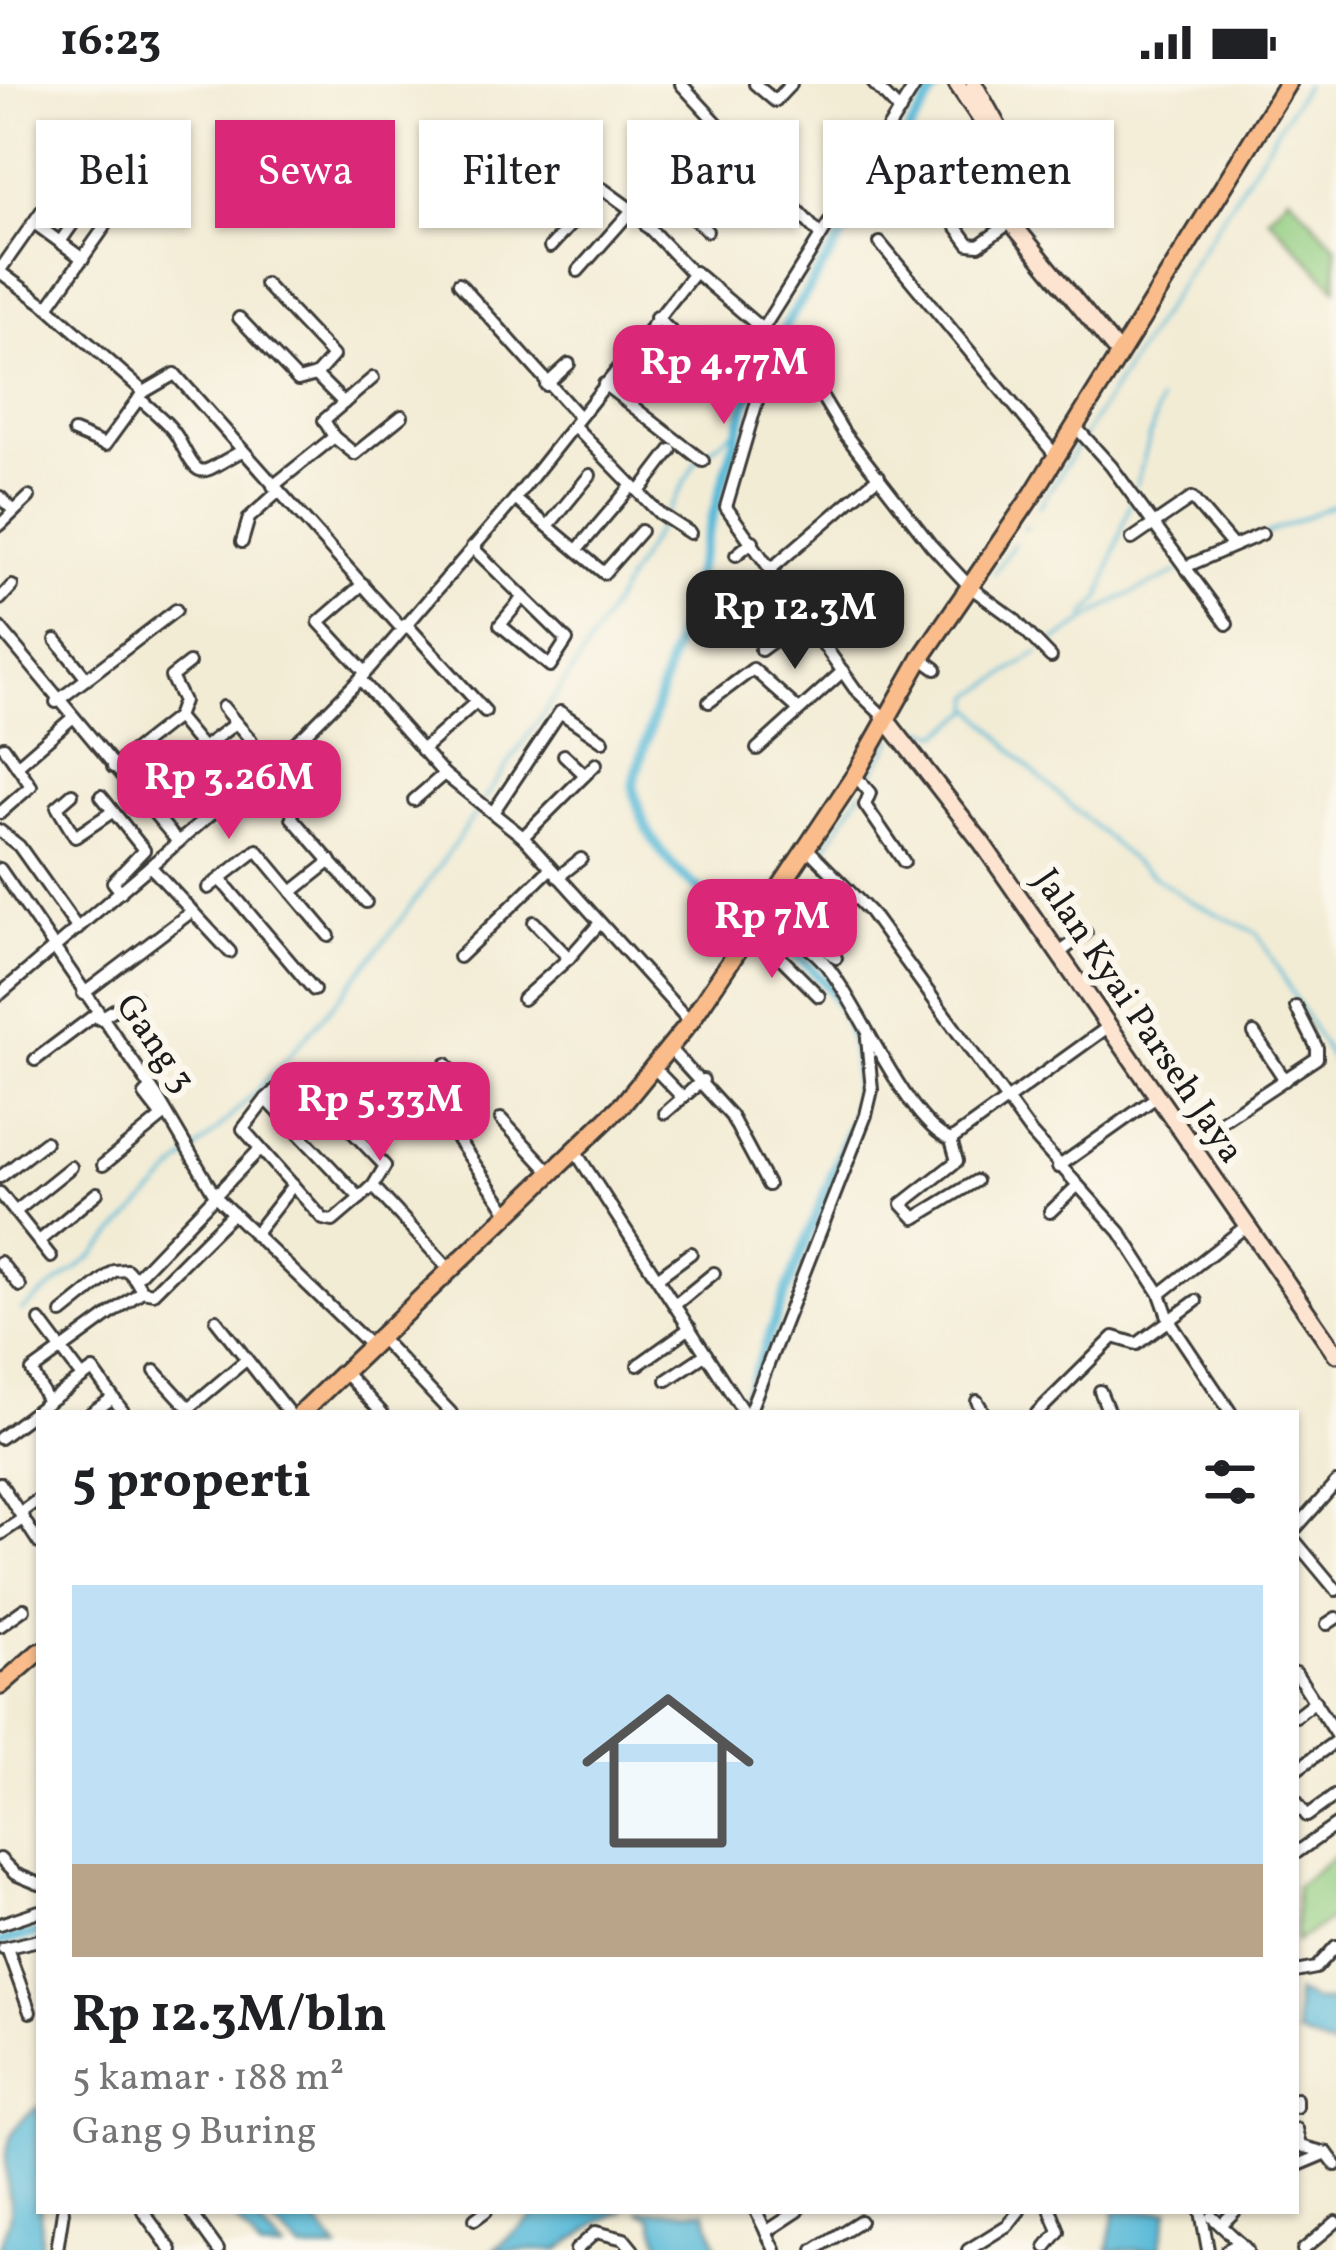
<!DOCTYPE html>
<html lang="id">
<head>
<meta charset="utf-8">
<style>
  :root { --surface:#fff; --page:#f6f6f6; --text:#202124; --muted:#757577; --accent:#db2777 }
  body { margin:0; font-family:Vollkorn,serif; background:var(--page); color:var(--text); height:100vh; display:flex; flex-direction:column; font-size:45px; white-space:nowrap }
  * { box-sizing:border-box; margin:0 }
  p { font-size:39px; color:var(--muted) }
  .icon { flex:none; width:66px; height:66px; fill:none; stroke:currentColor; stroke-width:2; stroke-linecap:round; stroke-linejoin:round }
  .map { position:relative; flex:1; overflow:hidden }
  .details { position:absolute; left:36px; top:1326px; width:1263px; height:804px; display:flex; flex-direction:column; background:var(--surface); border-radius:0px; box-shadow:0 3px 9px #0004 }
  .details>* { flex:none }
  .guide { position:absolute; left:36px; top:36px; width:1266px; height:108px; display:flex; gap:24px }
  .price { position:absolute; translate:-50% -102px; padding:0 27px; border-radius:24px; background:var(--accent); color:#fff; font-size:39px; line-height:78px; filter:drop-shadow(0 3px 6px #0008) }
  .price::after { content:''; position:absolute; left:50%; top:72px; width:36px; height:27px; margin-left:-18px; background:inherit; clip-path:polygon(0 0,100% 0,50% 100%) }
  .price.on { background:#222; color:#fff }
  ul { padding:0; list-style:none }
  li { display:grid; align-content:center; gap:24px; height:636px; padding:0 36px }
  li span { display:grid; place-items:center; height:372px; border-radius:0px; color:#555 }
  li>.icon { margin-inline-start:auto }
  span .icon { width:216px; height:216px; fill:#fffc; stroke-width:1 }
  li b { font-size:51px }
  h2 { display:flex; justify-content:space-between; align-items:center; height:144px; padding:0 36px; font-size:51px }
  .pill { padding:0 42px; border-radius:0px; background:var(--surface); box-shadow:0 3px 9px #0004; font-size:42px; line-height:108px }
  .pill.on { background:var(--accent); color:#fff }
  .status { display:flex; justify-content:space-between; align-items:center; height:84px; padding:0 60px; background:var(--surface); direction:ltr }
  .status svg { height:33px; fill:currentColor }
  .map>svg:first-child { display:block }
  .green { fill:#92cd81; stroke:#57744e; stroke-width:3 }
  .water { fill:#59bad8; stroke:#3a6b7a; stroke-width:3 }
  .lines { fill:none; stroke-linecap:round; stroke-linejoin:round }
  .stream { stroke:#59bad8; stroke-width:3 }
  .canal { stroke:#59bad8; stroke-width:10 }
  .street-casing { stroke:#3c3b38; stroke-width:16 }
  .secondary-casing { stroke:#3c3b38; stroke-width:21 }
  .primary-casing { stroke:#3c3b38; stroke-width:22 }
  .street { stroke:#fff; stroke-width:10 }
  .secondary { stroke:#fde4d0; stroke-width:15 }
  .primary { stroke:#f9bc8a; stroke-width:16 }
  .labels { text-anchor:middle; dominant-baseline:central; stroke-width:12; stroke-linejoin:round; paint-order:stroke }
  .street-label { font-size:36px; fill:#1c1c1c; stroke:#fbf7ec }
</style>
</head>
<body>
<div class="status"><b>16:23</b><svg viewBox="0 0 49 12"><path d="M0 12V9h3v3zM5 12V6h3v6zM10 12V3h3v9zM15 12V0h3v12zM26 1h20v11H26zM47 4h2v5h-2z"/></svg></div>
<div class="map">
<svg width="1336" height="2166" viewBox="0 0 1336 2166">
  <rect width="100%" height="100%" fill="#fbf7ec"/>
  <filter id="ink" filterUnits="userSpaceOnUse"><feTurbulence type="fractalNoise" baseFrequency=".00833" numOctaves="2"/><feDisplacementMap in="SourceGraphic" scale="24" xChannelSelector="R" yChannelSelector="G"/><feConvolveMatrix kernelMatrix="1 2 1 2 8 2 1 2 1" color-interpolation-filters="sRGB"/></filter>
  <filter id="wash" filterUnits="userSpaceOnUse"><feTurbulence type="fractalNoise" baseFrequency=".004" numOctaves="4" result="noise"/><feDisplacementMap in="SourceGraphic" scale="48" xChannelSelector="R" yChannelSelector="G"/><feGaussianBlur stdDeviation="2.7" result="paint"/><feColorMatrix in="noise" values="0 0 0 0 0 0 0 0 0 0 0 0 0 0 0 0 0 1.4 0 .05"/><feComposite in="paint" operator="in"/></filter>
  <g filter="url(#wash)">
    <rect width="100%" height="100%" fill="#f3ecd5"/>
    <!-- green -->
    <g class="green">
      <path d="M1289,111L1336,162V205L1268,133Z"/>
      <path d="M1336,1771V1832L1296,1858V1802Z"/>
    </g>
    <!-- water -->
    <g class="water">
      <path d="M1296,1909L1314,1917H1336V1965L1296,1950Z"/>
      <path d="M39,2023L41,2166H0C2,2151 12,2136 10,2120C4,2078 0,2045 39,2023Z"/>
      <path d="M229,2127H258L262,2143L284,2166H260Z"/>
      <path d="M261,2127H309L338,2166H301Z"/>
      <path d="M540,2127H626L600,2137L559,2166H493Z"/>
      <path d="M638,2127H705L719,2166H662L652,2134Z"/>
      <path d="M1115,2127H1169L1159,2166H1108Z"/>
    </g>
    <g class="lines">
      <!-- stream -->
      <g class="stream">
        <path d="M1136,402L1160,317"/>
        <path d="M1039,423L1306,0"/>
        <path d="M667,429L697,376L739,343"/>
        <path d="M1025,444L1026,442"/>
        <path d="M1266,450L1336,420"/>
        <path d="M994,489L1014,460"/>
        <path d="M1084,533L1100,514L1130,419"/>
        <path d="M1047,562L1119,515L1178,488"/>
        <path d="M972,623L973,612L1039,568"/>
        <path d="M903,641L940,650L974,625L1027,682L1135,779L1190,817L1257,849L1336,983"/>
        <path d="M867,698L893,655"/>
        <path d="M483,717L580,576L662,437"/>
        <path d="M824,766L862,706"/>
        <path d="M194,1068C302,968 397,848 478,725"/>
        <path d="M21,1227L94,1171L187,1074"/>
      </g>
      <!-- canal -->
      <g class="canal">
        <path d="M739,1329L856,1030C883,825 661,864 633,701L746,320L787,239L939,0"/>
        <path d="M0,1858L39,1849"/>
      </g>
    </g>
  </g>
  <g filter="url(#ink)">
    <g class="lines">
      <defs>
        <g id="street">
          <path d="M681,0L820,151"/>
          <path d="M755,0L775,17L791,0"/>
          <path d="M874,0L900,27"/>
          <path d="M650,92L707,147"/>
          <path d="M924,98L969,160L979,161L1011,138"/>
          <path d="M34,139L83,175"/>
          <path d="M647,143L671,112"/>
          <path d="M60,158L93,111"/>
          <path d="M880,159L1056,372"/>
          <path d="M550,163L603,105L632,126L692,189"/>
          <path d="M0,186L62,98"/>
          <path d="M578,187L632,126"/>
          <path d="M0,188L48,223L144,308L175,290L402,545"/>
          <path d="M459,199L579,333"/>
          <path d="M265,200L333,272L316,291"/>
          <path d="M48,223L118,124"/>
          <path d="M656,233L727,301"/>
          <path d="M239,234L298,296L316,291L344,319"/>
          <path d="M760,249L916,0"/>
          <path d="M790,270L758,314L726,423L855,605L884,633"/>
          <path d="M604,300L703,377"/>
          <path d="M546,301L569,280"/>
          <path d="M694,301L710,285"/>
          <path d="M139,314C151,326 171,340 179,356C202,400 198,390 242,367"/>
          <path d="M1074,341L1111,382L1227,540"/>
          <path d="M574,342L659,429L690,449"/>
          <path d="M74,348L105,361L143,309"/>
          <path d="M334,353L355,370L402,332"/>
          <path d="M273,402L334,353L324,336L373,294"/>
          <path d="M639,408L671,366"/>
          <path d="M0,413L14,427"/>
          <path d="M515,415L604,489L641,447"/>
          <path d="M0,441L29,413"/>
          <path d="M548,442L590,391"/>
          <path d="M1132,455L1192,414L1233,462"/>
          <path d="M242,458L249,434L278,408"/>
          <path d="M472,463L567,556L550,582L500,541L523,513"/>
          <path d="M577,466L628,406"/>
          <path d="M736,471L753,457"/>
          <path d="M1185,483L1262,450"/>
          <path d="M772,484L879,392"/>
          <path d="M363,500L319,538L365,588"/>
          <path d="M0,515L12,502"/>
          <path d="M762,531L790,509"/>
          <path d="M406,540L485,627"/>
          <path d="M0,544L178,758"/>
          <path d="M56,556L87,595"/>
          <path d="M827,559L870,527"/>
          <path d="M761,566L807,532"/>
          <path d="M921,574L936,585"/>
          <path d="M360,595L444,690L523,753L690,938"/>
          <path d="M56,618L176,526"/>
          <path d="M709,618L753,585L799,626"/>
          <path d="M223,623L236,639"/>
          <path d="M177,633L183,617L171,593L189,579"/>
          <path d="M204,663L236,639L251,656"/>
          <path d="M757,665L843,587"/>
          <path d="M422,666L476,618"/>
          <path d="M564,671L585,691"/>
          <path d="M271,677L295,704L292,734L366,818"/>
          <path d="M17,682L71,635"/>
          <path d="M113,683L177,633L238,706"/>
          <path d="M855,691L870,709L865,721L904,778"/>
          <path d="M72,710L57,723L75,753L112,728"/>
          <path d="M101,712L144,766L113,798L121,808"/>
          <path d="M414,716L444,690"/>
          <path d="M145,720L208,668"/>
          <path d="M494,727L560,628L603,657"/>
          <path d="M0,729L31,702L4,663"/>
          <path d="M0,747L19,762L78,845"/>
          <path d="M523,753L596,680"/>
          <path d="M806,763L870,828L1031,1049L1120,1148L1160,1210L1170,1238L1231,1329"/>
          <path d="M150,782L230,868"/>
          <path d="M0,785L156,1011L216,1113L371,1262"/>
          <path d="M558,793L581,775"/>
          <path d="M220,795L314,906"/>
          <path d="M208,804L257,766L292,808"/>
          <path d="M772,821L836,874"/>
          <path d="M776,824L766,840C786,850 805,858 821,875C858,915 905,1038 951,1056L957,1077L902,1120L915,1134L976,1097"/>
          <path d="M534,838L569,874L599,840"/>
          <path d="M329,852L292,808L331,777"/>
          <path d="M746,853L783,876L819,912"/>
          <path d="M1058,870L1086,849"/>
          <path d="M459,873L550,785"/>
          <path d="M0,910L305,650L360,595L515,415L695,188L801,278L844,349L931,461L970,503L1014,535L1051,573"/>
          <path d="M83,910L191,828"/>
          <path d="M523,915L569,874"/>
          <path d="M99,935L135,913"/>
          <path d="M1254,949L1285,996"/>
          <path d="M670,965L731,1032L768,1101"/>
          <path d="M35,976L96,930"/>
          <path d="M446,980L462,1002L435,1023L510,1131"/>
          <path d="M655,985L682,1013"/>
          <path d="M413,990L435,1023"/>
          <path d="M266,1015L243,1045L323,1135L333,1137L360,1114"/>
          <path d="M665,1029L703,996"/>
          <path d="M501,1035L552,1090"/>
          <path d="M454,1050L474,1037"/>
          <path d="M951,1056L1108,943"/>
          <path d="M1187,1060L1317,974V964L1296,923"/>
          <path d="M575,1067L744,1329"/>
          <path d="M103,1081L162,1033L145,1011L151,1005"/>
          <path d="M1058,1083L1155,1014"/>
          <path d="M0,1093L45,1058"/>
          <path d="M373,1102L385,1082L295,988L266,1015L360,1114L373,1102L451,1187"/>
          <path d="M0,1109L51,1173"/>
          <path d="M15,1128L71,1083"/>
          <path d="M1050,1128L1075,1104"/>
          <path d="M254,1151L293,1101"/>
          <path d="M39,1157L97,1109"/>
          <path d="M0,1178L20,1202"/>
          <path d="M660,1192L691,1169"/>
          <path d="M142,1207L135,1195L260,1065"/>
          <path d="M1160,1210L1245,1143"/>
          <path d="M676,1220L714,1189"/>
          <path d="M62,1229L114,1187L127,1186L135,1195"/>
          <path d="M216,1236L289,1329"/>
          <path d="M40,1237L82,1293"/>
          <path d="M380,1254L451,1329"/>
          <path d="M638,1281L690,1244"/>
          <path d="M155,1287L189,1324L246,1276"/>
          <path d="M344,1288L382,1329"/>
          <path d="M667,1296L706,1270"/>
          <path d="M1100,1307L1109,1329"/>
          <path d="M977,1317L984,1329"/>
          <path d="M48,1318L93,1286L124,1329"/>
          <path d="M91,1329L113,1314"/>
          <path d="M749,1329L866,1031L872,1006L867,954"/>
          <path d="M1037,1329L1114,1253L1137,1260L1196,1217"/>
          <path d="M0,1354L48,1318L32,1287L142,1207L153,1209L233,1129"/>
          <path d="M0,1399L39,1459"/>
          <path d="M20,1429L39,1415"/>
          <path d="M1296,1444L1336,1399"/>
          <path d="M0,1450L24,1434"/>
          <path d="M1296,1458L1336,1506"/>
          <path d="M1327,1540L1336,1534"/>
          <path d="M0,1542L24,1525"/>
          <path d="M1296,1589L1336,1651"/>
          <path d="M1296,1632L1315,1617"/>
          <path d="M1296,1686L1336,1657"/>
          <path d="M1296,1717L1307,1732L1336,1711"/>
          <path d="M1296,1769L1336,1741"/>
          <path d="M0,1775L15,1790L39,1800"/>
          <path d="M0,1840L39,1827"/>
          <path d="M3,1864L39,1856"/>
          <path d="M7,1864L30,1928"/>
          <path d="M1296,1888L1316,1884L1336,1862"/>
          <path d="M1296,2015V2023"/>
          <path d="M1296,2045L1300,2062L1327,2069"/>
          <path d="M1296,2082L1327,2069L1336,2081"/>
          <path d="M143,2127L171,2166"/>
          <path d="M190,2127L218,2166"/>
          <path d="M756,2127L775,2166"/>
          <path d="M1201,2127L1208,2166"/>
          <path d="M1212,2133L1240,2159"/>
          <path d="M475,2135L486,2127"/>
          <path d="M1221,2141L1235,2127"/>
          <path d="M766,2148L798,2127"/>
          <path d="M1046,2163L1059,2147L1051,2127"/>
          <path d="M57,2166L63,2127"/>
          <path d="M576,2166L596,2148L624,2155L633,2166"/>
          <path d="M814,2166L860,2137"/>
          <path d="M968,2166L1008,2141L1019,2127"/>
          <path d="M1227,2166L1240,2159L1247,2166"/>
          <path d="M1303,2166L1336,2138"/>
        </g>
        <g id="secondary">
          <path d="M957,0L984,40L1011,138L1119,270"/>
          <path d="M974,0L998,43L1003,68"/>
          <path d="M884,633L982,759L1336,1270"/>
        </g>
        <g id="primary">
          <path d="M301,1329L623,1020L690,938L855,691L921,574L1033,410L1287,0"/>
          <path d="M0,1602L39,1568"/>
        </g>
      </defs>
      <!-- street casing -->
      <use href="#street" class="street-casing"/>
      <!-- secondary casing -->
      <use href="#secondary" class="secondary-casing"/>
      <!-- primary casing -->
      <use href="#primary" class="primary-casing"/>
      <!-- street -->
      <use href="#street" class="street"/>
      <!-- secondary -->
      <use href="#secondary" class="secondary"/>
      <!-- primary -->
      <use href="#primary" class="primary"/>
    </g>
  </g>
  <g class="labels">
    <!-- street labels -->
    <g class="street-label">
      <text transform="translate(1137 933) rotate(56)">Jalan Kyai Parseh Jaya</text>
      <text transform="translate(154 960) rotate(55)">Gang 3</text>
    </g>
  </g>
</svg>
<b class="price" style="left:724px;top:343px">Rp 4.77M</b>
<b class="price on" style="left:795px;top:588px">Rp 12.3M</b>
<b class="price" style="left:229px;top:758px">Rp 3.26M</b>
<b class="price" style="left:772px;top:897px">Rp 7M</b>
<b class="price" style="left:380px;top:1080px">Rp 5.33M</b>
<div class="guide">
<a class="pill">Beli</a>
<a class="pill on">Sewa</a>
<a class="pill">Filter</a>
<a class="pill">Baru</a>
<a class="pill">Apartemen</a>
</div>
<section class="details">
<h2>5 properti<svg class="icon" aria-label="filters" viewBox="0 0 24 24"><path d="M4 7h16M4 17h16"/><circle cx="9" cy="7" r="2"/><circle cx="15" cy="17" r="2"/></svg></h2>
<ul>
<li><span style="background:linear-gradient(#bfe0f5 75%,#b9a48a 0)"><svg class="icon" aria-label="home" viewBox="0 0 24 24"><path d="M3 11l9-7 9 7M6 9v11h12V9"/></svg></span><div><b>Rp 12.3M/bln</b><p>5 kamar · 188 m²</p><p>Gang 9 Buring</p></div></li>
</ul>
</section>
</div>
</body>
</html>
